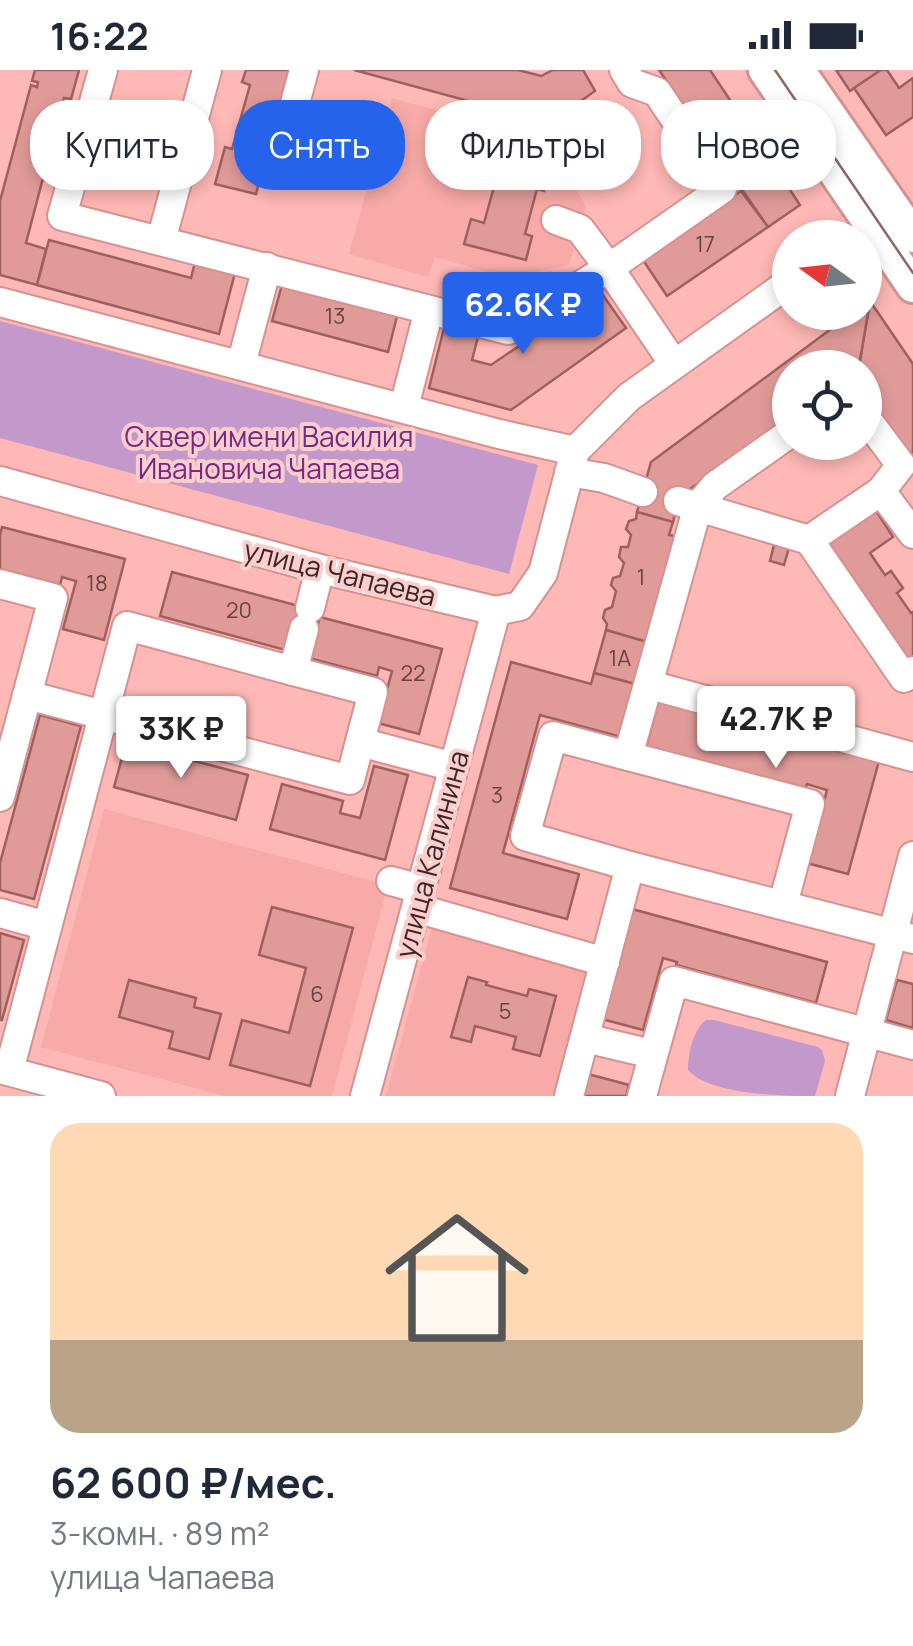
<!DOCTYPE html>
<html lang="ru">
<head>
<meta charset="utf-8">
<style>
  :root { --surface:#fff; --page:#f2f2f3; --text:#1f2937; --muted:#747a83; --line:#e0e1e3; --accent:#2563eb }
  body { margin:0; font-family:Manrope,sans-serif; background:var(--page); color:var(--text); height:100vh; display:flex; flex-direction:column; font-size:38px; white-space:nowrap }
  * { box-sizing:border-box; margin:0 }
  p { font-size:32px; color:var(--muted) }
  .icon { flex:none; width:55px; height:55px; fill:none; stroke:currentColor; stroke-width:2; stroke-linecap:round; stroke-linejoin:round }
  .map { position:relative; height:1026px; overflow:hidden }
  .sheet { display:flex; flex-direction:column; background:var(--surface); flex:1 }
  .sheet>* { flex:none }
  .top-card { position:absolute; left:30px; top:30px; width:855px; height:90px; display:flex; gap:20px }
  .needle { width:65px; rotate:285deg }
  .buttons { position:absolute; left:772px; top:150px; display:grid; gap:20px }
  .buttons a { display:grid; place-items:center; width:110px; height:110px; border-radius:50%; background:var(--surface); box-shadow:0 5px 15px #0003; font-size:50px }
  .price { position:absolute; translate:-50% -85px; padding:0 22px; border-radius:10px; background:#fff; color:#222; font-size:32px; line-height:65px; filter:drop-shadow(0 2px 5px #0008) }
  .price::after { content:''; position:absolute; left:50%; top:60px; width:30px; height:22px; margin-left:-15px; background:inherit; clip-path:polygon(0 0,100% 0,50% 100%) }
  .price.active { background:var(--accent); color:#fff }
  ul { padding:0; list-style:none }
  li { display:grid; align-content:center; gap:20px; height:530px; padding:0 50px }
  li+li { border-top:2px solid var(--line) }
  li span { display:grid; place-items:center; height:310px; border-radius:30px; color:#555 }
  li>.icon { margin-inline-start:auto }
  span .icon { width:180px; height:180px; fill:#fffc; stroke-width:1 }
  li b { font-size:42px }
  .tag { padding:0 35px; border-radius:40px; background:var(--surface); box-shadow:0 5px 15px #0003; font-size:35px; line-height:90px }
  .tag.active { background:var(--accent); color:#fff }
  .status { display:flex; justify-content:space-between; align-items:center; height:70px; padding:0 50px; background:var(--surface); direction:ltr }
  .status svg { height:28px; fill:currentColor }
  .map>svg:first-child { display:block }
  .built { fill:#f7aaa7 }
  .green { fill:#c399cb }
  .building { fill:#e09b99; stroke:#9e605e; stroke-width:2.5 }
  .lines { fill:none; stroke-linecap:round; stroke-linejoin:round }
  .minor-casing { stroke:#d69290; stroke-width:32 }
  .major-casing { stroke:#d69290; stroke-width:38 }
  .minor { stroke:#fff; stroke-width:28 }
  .major { stroke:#fff; stroke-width:32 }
  .tram { stroke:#926563; stroke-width:2.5 }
  .labels { text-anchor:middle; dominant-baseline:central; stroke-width:8; stroke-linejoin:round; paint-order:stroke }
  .number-label { font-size:22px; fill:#674241 }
  .park-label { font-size:28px; fill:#772785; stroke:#f9cecc }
  .street-label { font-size:28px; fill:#3f2524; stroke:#f9cecc }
</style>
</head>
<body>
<div class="status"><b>16:22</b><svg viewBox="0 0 49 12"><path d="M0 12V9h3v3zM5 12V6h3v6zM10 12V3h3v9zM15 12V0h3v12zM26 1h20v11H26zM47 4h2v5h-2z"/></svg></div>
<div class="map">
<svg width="913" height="1026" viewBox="0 0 913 1026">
  <rect width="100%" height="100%" fill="#feb8b5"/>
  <!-- built -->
  <g class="built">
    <path d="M392,28L550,71L586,137L569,195L507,207L435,187L428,207L349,184Z"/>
    <path d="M104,739L388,815L332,1026H225L41,977Z"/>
    <path d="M434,850L590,892L553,1026H386Z"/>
  </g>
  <!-- green -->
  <g class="green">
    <path d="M0,251L538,395L509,504L0,368Z"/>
    <path d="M706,950H714L818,977L822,980L825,991L815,1026C783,1026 710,1025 688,1000C688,983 693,960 706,950Z"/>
  </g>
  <!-- building -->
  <g class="building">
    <path d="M35,0H79L71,29L64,28L26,173L46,179L37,215L0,205V131L31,15L37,17L38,12L32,11Z"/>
    <path d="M246,0H289L256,124L215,114L225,77L232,79L250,15L242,12Z"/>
    <path d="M354,0H518L541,6L553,0H583L595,21L550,53Z"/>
    <path d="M659,0H710L800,135L768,157Z"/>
    <path d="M836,0H881L850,21Z"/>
    <path d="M881,0H887L899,18L913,8V47L886,65L854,18Z"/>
    <path d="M488,85L550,101L544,121L537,119L525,164L532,166L526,190L464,174L471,149L484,153L495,113L482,109Z"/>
    <path d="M741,121L768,157L667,226L643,190Z"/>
    <path d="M49,170L191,208L196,188L236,199L219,264L37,215Z"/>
    <path d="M283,211L398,242L388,282L272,251Z"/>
    <path d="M600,221L626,258L511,340L429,318L445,254L479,263L472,290L491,295Z"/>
    <path d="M870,231L913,294V382L906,386L865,322V311L869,309L865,304V298L859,296Z"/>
    <path d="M870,231L859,296L790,298V347L679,427L673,452L637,442L651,392L854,242H865V235Z"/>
    <path d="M873,436L893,467L870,483L885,505L891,501L903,518L897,523L911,543L913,542V587L906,592L823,471Z"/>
    <path d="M637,442L673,452L669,465L676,466L647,572L606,560L607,554L603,548L605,540L612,537L616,521L611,515L613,508L620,506L624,493L619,487L621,477H628L631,465L626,459L629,451L636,449Z"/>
    <path d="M2,457L125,489L104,570L63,559L76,511L62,507L60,515L0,499V465Z"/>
    <path d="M776,467L791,471L784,495L770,491Z"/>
    <path d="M172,502L321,542L316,562L289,581L160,546Z"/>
    <path d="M320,547L442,579L419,664L378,653L392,601L379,597L377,606L309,588Z"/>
    <path d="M606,560L647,572L635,614L594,603Z"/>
    <path d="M511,592L591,614L594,603L635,614L621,667L540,645L503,783L579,804L567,849L450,818Z"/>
    <path d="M658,632L879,691L848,804L807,793L827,720L807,714L804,723L645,681Z"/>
    <path d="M40,645L81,656L34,829L0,820V793Z"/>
    <path d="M126,673L248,705L236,750L114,717Z"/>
    <path d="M374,696L408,705L385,790L270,759L282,714L343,731L340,743L360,748Z"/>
    <path d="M272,837L353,858L310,1016L230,995L242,950L289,963L306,898L259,885Z"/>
    <path d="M632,839L827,892L816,933L676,895L677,892L663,888L643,960L602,949Z"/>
    <path d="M0,863L24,870L2,950H0Z"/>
    <path d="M468,907L487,912L486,915L527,926L529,919L556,926L540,986L513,979L516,967L475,956L471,972L451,967Z"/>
    <path d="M129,910L196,928L194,937L221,944L209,989L169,978L173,962L119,947Z"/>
    <path d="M897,910L913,914V958L886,950Z"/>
    <path d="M588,1004L629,1015L626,1026H582Z"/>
  </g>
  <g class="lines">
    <defs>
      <g id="minor">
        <path d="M103,0L62,146L508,260L609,198L580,159L556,150"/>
        <path d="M624,0L632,13L657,22L722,119L609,198L674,294"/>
        <path d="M287,63L304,0"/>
        <path d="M161,171L207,0"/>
        <path d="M0,232L499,364L575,381"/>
        <path d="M241,295L267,197"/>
        <path d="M404,337L429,240"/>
        <path d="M865,347L901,395L881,421"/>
        <path d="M569,402L604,408L643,422"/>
        <path d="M0,411L320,499L496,541L520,536L543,503L575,381L629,327L790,212"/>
        <path d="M678,431L809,470"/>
        <path d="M913,464L881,421L809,470L904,608L913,601"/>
        <path d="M0,514L53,528L0,727"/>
        <path d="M310,538L320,499"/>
        <path d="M650,615L913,687"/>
        <path d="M27,625L350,710L373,622L293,601L304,559"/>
        <path d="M360,672L454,697"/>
        <path d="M628,686L553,666L525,766L630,796L913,869"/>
        <path d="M391,811L421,819"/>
        <path d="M783,834L810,734L628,686L698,436L715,416L790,363"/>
        <path d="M416,838L605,892"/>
        <path d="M0,843L47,856"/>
        <path d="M585,968L652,984"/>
        <path d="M0,999L101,1026"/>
        <path d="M9,1001L127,556L293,601"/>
        <path d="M365,1026L496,541"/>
        <path d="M569,1026L630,796"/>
        <path d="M642,1026L674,911L913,975"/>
        <path d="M850,1026L913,786"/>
      </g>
      <g id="major">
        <path d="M765,0L913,216"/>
        <path d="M798,0L913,166"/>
      </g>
    </defs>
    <!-- minor casing -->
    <use href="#minor" class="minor-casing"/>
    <!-- major casing -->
    <use href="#major" class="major-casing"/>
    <!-- minor -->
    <use href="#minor" class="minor"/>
    <!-- major -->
    <use href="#major" class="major"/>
    <!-- tram -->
    <path class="tram" d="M775,0L913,203"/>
  </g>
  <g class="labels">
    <!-- number labels -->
    <g class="number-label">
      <text x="705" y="174">17</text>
      <text x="335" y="246">13</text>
      <text x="641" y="507">1</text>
      <text x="97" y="513">18</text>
      <text x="239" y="540">20</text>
      <text x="620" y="588">1А</text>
      <text x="413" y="603">22</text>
      <text x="497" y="725">3</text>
      <text x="317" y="924">6</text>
      <text x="505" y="941">5</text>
    </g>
    <!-- park labels -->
    <g class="park-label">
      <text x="269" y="366">Сквер имени Василия<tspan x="269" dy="32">Ивановича Чапаева</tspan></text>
    </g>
    <!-- street labels -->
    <g class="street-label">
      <text transform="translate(340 502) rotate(14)">улица Чапаева</text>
      <text transform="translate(431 784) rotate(-75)">улица Калинина</text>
    </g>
  </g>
</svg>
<div class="buttons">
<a><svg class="needle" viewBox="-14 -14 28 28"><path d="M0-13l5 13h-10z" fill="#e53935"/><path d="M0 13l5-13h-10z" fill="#747a83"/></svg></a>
<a><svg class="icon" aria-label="locate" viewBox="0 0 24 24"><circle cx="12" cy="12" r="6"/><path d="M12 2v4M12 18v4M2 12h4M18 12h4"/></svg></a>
</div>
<b class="price active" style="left:523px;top:287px">62.6K ₽</b>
<b class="price" style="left:776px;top:701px">42.7K ₽</b>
<b class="price" style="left:181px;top:711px">33K ₽</b>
<div class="top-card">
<a class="tag">Купить</a>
<a class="tag active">Снять</a>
<a class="tag">Фильтры</a>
<a class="tag">Новое</a>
</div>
</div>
<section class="sheet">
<ul>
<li><span style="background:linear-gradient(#ffd9b3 70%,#b9a48a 0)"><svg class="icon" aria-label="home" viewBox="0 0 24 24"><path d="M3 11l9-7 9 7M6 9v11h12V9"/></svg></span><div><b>62 600 ₽/мес.</b><p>3-комн. · 89 m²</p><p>улица Чапаева</p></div></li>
</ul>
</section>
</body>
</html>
